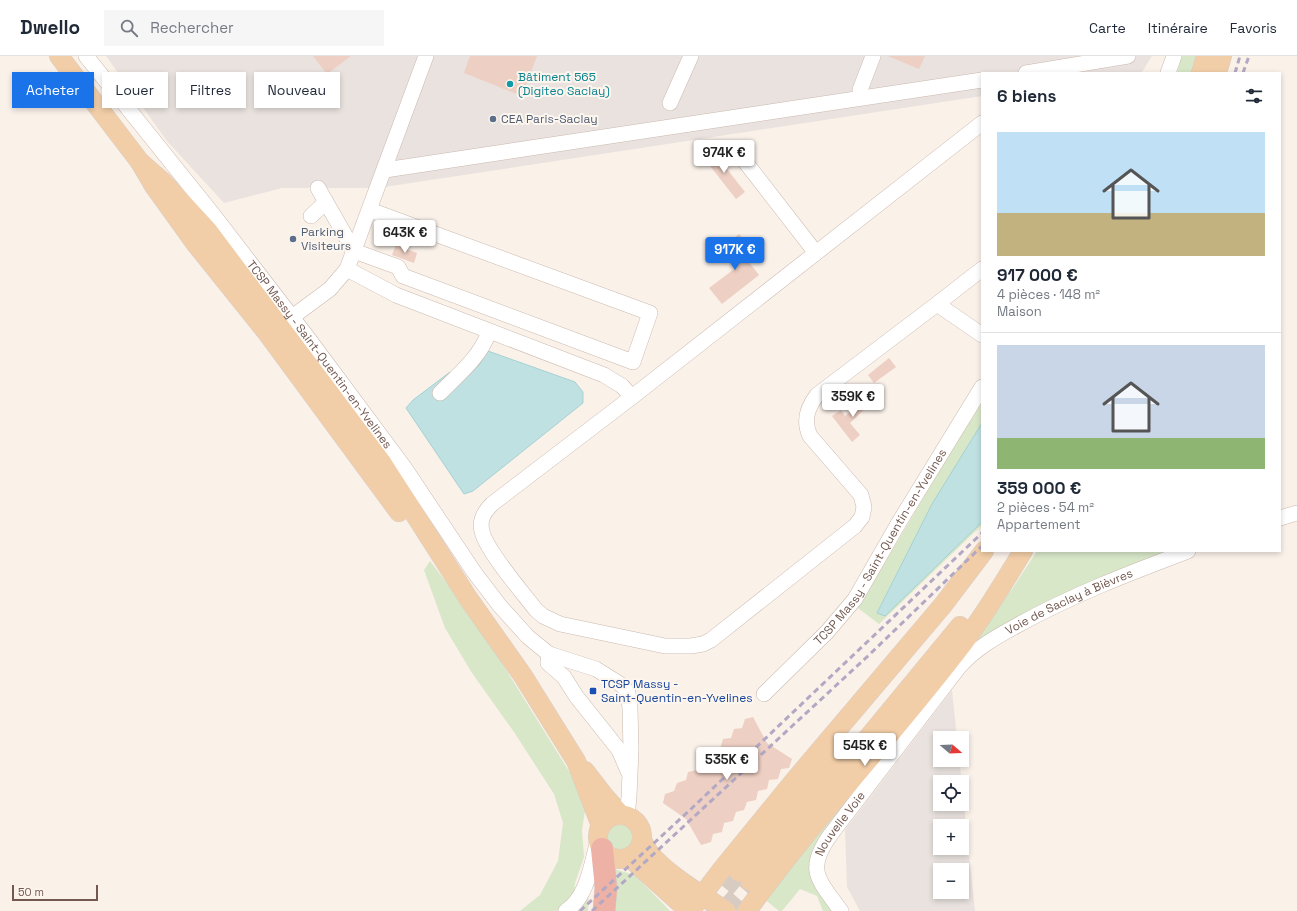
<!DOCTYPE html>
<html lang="fr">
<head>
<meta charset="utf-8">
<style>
  :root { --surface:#fff; --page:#f6f6f7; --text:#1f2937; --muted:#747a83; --line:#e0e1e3; --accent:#1a73e8 }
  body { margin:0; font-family:"Space Grotesk",sans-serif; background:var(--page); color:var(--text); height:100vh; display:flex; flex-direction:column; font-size:15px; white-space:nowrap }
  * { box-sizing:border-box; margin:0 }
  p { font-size:13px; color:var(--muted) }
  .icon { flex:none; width:22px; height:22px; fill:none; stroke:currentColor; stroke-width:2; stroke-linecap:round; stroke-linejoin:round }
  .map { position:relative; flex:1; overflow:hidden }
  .panel { position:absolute; left:981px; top:16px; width:300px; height:480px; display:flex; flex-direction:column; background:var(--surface); border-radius:0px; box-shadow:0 2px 6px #0003 }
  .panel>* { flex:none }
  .hud { position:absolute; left:12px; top:16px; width:380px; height:36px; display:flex; gap:8px }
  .needle { width:26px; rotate:109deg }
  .fabs { position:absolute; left:933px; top:675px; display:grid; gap:8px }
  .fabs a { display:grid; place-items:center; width:36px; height:36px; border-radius:0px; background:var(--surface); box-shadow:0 2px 6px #0003; font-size:20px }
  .scale { position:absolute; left:12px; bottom:10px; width:86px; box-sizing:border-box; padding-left:4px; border:2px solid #72584f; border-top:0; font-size:11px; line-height:14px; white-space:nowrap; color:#72584f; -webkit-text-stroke:3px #fdf6ef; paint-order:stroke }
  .price { position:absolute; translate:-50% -34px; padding:0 9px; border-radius:4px; background:#fff; color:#222; font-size:13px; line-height:26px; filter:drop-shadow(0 1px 2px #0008) }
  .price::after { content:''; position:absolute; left:50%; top:24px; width:12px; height:9px; margin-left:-6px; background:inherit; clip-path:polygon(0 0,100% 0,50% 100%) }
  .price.active { background:var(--accent); color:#fff }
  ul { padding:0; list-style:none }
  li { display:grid; align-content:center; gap:8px; height:212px; padding:0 16px }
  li+li { border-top:1px solid var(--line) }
  li span { display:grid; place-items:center; height:124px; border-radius:0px; color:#555 }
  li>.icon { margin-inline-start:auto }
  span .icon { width:72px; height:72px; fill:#fffc; stroke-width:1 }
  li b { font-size:17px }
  h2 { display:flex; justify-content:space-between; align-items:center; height:48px; padding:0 16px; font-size:17px }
  .pill { padding:0 14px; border-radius:0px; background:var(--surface); box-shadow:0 2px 6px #0003; font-size:14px; line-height:36px }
  .pill.active { background:var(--accent); color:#fff }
  header { display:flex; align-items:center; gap:24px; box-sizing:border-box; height:56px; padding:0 20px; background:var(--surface); border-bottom:1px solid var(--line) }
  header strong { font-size:19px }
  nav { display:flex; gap:22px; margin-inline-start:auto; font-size:14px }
  .search { width:280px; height:36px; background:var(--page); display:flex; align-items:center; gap:10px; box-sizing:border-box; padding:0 14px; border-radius:0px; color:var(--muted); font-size:15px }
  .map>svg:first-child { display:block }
  .industrial { fill:#e9e2de; fill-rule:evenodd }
  .green { fill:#d8e7c8 }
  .water { fill:#bfe1e2; stroke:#a6d1d3 }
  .building { fill:#edcfc3 }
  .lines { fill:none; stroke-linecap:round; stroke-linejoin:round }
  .major-tunnel { stroke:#d8cbc2; stroke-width:19; stroke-dasharray:19 10; stroke-linecap:butt }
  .minor-casing { stroke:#cbb9af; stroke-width:16 }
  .major-casing { stroke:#d5cdca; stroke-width:20 }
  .highway-casing { stroke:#d5cdca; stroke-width:23 }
  .minor { stroke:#fff; stroke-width:15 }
  .major { stroke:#f2cea8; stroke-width:19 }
  .highway { stroke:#eeb1a6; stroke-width:22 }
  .rail { stroke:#b3a8c3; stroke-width:3; stroke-dasharray:6 4; stroke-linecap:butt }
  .culture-dot { fill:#0f9aa8; stroke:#fdf6ef; stroke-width:1.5 }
  .service-dot { fill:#5c6f8a; stroke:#fdf6ef; stroke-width:1.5 }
  .transit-dot { fill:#1a4fb4; stroke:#fdf6ef; stroke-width:1.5 }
  .labels { text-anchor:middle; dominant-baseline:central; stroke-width:4; stroke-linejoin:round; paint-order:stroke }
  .culture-label { font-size:12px; fill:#0d838f; stroke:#fdf6ef; text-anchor:start }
  .service-label { font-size:12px; fill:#4e5e75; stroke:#fdf6ef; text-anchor:start }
  .street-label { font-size:12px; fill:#72584f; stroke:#fdf6ef }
  .transit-label { font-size:12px; fill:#164399; stroke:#fdf6ef; text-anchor:start }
</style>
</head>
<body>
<header>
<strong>Dwello</strong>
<div class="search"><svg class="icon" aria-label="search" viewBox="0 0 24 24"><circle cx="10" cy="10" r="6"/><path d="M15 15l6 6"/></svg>Rechercher</div>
<nav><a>Carte</a><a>Itinéraire</a><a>Favoris</a></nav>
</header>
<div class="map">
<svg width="1297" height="855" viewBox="0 0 1297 855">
  <rect width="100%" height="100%" fill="#faf1e9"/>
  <!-- industrial -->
  <g class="industrial">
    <path d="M106,0H1152L1142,16L982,17V40L378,132H282L224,147L167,85Z"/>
    <path d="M952,634L957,682H940V704H959L962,726H940V748H962V730L975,855H860L847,831L845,774ZM940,770H962V792H940ZM940,814H962V836H940Z"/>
  </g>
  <!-- green -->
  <g class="green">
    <path d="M1182,0H1199L1194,17H1177Z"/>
    <path d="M982,347V469L879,568L858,552L958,384Z"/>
    <path d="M1037,495H1174L971,588L1012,533Z"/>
    <path d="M430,505L484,576L493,593L577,728L586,749L582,774L584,801L575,827L574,839L557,855H520L540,839L558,805L563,767L554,738L514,676L472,617L445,572L424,514Z"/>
    <path d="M849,734L856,738L814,792L811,804L836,855H823L817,840L800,833L782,855H779L763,842Z"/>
    <circle cx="621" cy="781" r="14"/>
    <path d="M610,812L635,819L670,855H610Z"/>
    <path d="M589,828L588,855H573Z"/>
  </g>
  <!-- water -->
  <g class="water">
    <path d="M488,295L575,326L583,336V347L473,435L464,438L406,352L413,344L450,316L458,328L479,309Z"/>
    <path d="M982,367V466L885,560L877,557L932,448Z"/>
  </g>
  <!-- building -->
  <g class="building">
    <path d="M313,0H351L327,18Z"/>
    <path d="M470,0H537L522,40L464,17Z"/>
    <path d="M888,0H925L919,13Z"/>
    <path d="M712,94L745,136L736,143L703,101Z"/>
    <path d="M739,178L750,191L742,197L759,219L722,248L709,232L737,211L721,192Z"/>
    <path d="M396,189L417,197L414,207L392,199Z"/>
    <path d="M889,302L896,311L874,327L868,319Z"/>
    <path d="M873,336L877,341L850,367L860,379L852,386L832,360L841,354L845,360Z"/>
    <path d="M753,661L767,687L792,703L789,712L781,713L778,723L769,724L767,733L758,735L756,744L747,746L744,754L736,756L733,765L724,767L722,776L713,778L711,786L701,789L686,763L663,747L665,738L674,735L677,727L686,724L688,716L697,714L700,705L708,704L711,694L720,693L723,683L731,682L734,673L742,672L745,663Z"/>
  </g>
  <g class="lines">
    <!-- major-tunnel -->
    <g class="major-tunnel">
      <path d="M707,855L739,816"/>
      <path d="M724,855L750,825"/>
    </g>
    <defs>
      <g id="minor">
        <path id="s1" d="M86,0L215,161L308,282L404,411L474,516L500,550L528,581L549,598"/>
        <path d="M1026,17L1128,0"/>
        <path d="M1168,17L1174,0"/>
        <path d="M860,34L873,0"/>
        <path d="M670,47L691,0"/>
        <path d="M736,94L816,197"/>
        <path d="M385,114L982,24"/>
        <path d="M318,132L354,195L398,211L403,220L633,306L650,257L370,154"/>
        <path d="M311,160L326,146"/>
        <path d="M347,213L396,239L604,319L622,330L632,341L492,448C484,456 479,464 482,475C485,493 523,537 536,554L543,560L560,568L665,590H691L703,588L711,584L855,470L862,461L864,451L861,439L810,380C803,365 807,352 817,339L937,248L982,279"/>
        <path d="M937,248L982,213"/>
        <path d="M284,267L330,233L347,213L426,0"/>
        <path d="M440,337C459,318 480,301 489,276"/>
        <path d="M632,341L982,67"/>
        <path d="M1280,462L1297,457"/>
        <path d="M549,598L596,613L623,630L628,637L630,652L631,694L629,741L627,760"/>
        <path d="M549,598L548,607L564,621L576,640L619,694L628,715"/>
        <path id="s2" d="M764,638L827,576L855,543L898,468L982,331"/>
        <path d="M566,855C588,840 591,808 598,785"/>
        <path id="s3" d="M841,855C818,823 805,814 831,778L959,611C976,592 996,581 1018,569C1072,539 1130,517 1188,495"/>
      </g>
      <g id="major">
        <path d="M59,0L140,106L154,130L195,187L268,278L399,456"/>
        <path d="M1201,17L1206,0"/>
        <path d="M1217,17L1222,0"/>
        <path d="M140,106L162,125L208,175L382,407L468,542L523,620L576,705L601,770"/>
        <path d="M585,715L605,741L621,759"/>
        <circle cx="620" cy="781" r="22"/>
        <path d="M642,783C649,809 704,840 726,855"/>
        <path d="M629,801L689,855"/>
        <path d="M739,816L836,700"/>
        <path d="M750,825L960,570"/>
        <path d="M690,855L723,812L794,725L943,549L984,495"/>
        <path d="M747,855C811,766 887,686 954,599C980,566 1001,531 1023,495"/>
      </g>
      <path id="highway" d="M602,793L606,832L604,855"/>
    </defs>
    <!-- minor casing -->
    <use href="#minor" class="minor-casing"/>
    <!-- major casing -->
    <use href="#major" class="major-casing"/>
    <!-- highway casing -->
    <use href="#highway" class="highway-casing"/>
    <!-- minor -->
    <use href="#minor" class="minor"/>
    <!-- major -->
    <use href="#major" class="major"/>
    <!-- highway -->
    <use href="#highway" class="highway"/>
    <!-- rail -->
    <g class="rail">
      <path d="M1235,17L1240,0"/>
      <path d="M1243,17L1249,0"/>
      <path d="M580,855L691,753L982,477"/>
      <path d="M592,855L869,599L982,490"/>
    </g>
  </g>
  <!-- markers -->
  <circle class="culture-dot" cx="510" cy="28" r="4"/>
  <g class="service-dot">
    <circle cx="493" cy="63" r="4"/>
    <circle cx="293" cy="183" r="4"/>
  </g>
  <rect class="transit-dot" x="589" y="631" width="8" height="8" rx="2"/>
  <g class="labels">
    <!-- culture labels -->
    <g class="culture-label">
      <text x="518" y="21">Bâtiment 565<tspan x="518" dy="14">(Digiteo Saclay)</tspan></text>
    </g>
    <!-- service labels -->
    <g class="service-label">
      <text x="501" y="63">CEA Paris-Saclay</text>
      <text x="301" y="176">Parking<tspan x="301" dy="14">Visiteurs</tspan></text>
    </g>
    <!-- street labels -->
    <g class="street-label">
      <text stroke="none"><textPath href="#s1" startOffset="379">TCSP Massy - Saint-Quentin-en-Yvelines</textPath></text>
      <text stroke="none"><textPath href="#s2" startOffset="189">TCSP Massy - Saint-Quentin-en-Yvelines</textPath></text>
      <text stroke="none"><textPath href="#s3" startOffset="427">Voie de Saclay à Bièvres</textPath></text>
      <text stroke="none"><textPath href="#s3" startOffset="101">Nouvelle Voie</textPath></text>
    </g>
    <!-- transit labels -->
    <g class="transit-label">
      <text x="601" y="628">TCSP Massy -<tspan x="601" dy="14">Saint-Quentin-en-Yvelines</tspan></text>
    </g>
  </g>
</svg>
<div class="fabs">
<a><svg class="needle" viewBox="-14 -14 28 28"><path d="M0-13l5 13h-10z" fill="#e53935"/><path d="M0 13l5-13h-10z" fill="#747a83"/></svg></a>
<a><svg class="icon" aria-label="locate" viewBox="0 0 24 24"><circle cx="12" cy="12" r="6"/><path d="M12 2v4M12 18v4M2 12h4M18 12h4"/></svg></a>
<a>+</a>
<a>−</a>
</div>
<div class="scale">50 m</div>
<b class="price" style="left:724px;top:118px">974K €</b>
<b class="price" style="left:405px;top:198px">643K €</b>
<b class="price active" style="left:735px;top:215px">917K €</b>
<b class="price" style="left:853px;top:362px">359K €</b>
<b class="price" style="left:865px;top:711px">545K €</b>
<b class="price" style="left:727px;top:725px">535K €</b>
<div class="hud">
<a class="pill active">Acheter</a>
<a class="pill">Louer</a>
<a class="pill">Filtres</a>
<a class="pill">Nouveau</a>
</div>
<section class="panel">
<h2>6 biens<svg class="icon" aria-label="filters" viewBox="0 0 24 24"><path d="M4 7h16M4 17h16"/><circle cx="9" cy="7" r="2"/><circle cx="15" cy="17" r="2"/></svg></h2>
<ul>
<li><span style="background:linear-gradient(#bfe0f5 65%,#c2b280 0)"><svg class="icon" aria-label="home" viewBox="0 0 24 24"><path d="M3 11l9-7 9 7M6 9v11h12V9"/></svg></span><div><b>917 000 €</b><p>4 pièces · 148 m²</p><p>Maison</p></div></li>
<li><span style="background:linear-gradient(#c9d6e8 75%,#8fb573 0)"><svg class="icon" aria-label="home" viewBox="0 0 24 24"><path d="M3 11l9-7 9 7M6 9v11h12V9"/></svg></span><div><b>359 000 €</b><p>2 pièces · 54 m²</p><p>Appartement</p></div></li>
</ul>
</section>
</div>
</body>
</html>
